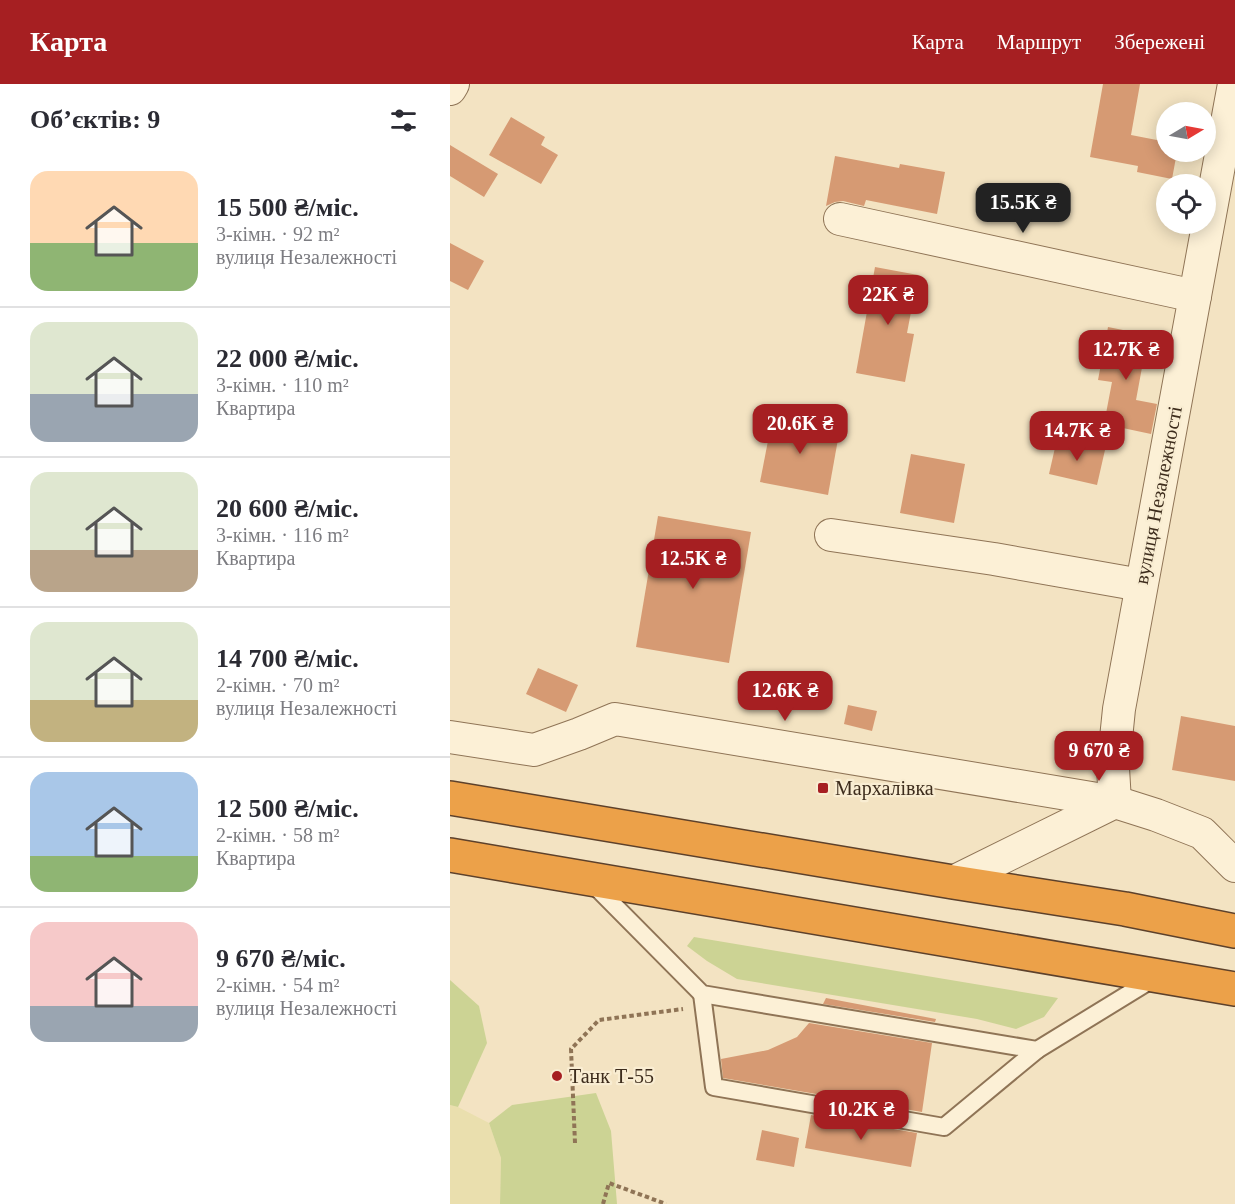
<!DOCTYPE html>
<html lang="uk">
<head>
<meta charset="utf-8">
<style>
  :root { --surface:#fff; --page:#f2f2f3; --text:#2b2b33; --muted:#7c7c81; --line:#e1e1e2; --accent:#a61f22 }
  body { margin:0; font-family:"Times New Roman",serif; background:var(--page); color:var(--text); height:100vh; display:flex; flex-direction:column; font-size:22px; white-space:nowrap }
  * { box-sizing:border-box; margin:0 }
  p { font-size:20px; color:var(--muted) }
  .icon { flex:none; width:33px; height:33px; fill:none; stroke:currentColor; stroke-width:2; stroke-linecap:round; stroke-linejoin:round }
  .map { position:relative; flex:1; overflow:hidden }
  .drawer { display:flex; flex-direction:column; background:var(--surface); width:450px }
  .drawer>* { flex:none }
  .needle { width:39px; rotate:80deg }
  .buttons { position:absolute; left:706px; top:18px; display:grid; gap:12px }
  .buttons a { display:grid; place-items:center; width:60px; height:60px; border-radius:50%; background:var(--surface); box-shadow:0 3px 15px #0003; font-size:30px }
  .price { position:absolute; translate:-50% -51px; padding:0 14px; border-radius:12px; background:var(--accent); color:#fff; font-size:20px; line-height:39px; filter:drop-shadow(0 2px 3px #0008) }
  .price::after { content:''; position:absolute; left:50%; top:36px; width:18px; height:14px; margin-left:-9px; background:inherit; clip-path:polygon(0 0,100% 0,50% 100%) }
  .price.on { background:#222; color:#fff }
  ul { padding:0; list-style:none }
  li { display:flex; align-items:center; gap:18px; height:150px; padding:0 30px }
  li+li { border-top:2px solid var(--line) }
  li span { display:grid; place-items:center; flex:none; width:168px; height:120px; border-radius:18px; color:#555 }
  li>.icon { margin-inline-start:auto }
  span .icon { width:72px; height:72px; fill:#fffc; stroke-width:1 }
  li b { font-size:26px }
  h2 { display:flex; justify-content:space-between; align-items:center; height:72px; padding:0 30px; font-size:26px }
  header { display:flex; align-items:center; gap:36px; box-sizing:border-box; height:84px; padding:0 30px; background:var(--accent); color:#fff }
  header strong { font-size:28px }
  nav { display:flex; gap:33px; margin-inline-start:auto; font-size:21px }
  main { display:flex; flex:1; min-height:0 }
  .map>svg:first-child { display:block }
  .farmland { fill:#eadfae }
  .green { fill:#ccd394 }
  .building { fill:#d69a73 }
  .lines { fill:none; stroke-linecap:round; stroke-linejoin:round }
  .lane-casing { stroke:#8f7456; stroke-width:20 }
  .street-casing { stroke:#8f7456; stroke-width:34 }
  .highway-casing { stroke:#5d412b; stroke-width:36 }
  .path { stroke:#8f7456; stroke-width:4; stroke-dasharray:4.5 3; stroke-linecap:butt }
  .lane { stroke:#fcf0d6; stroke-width:16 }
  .street { stroke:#fcf0d6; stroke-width:32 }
  .highway { stroke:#eca149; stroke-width:33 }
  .poi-dot { fill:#a61f22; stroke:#f9edd2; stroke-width:2 }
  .labels { text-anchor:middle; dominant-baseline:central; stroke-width:4.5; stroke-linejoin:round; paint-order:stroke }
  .street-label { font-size:20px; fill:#3d2c1c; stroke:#f9edd2 }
  .poi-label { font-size:20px; fill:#3d2c1c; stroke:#f9edd2; text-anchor:start }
</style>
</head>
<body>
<header>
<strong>Карта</strong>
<nav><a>Карта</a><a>Маршрут</a><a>Збережені</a></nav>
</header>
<main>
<section class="drawer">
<h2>Об’єктів: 9<svg class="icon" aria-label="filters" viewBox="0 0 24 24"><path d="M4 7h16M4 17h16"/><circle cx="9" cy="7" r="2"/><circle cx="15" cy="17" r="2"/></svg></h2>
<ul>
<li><span style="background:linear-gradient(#ffd9b3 60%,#8fb573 0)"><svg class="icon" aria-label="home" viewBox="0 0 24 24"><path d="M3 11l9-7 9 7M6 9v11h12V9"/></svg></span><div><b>15 500 ₴/міс.</b><p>3-кімн. · 92 m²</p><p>вулиця Незалежності</p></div></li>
<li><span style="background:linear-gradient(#dfe7d0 60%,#9aa5b1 0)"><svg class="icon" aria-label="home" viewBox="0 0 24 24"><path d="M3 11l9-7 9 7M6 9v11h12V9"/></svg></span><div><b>22 000 ₴/міс.</b><p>3-кімн. · 110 m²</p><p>Квартира</p></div></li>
<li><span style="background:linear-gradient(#dfe7d0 65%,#b9a48a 0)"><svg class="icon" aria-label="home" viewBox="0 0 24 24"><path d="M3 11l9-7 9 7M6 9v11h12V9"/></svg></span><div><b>20 600 ₴/міс.</b><p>3-кімн. · 116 m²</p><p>Квартира</p></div></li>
<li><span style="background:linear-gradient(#dfe7d0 65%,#c2b280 0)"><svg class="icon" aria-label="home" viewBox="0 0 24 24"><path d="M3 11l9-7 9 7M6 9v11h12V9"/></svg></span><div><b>14 700 ₴/міс.</b><p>2-кімн. · 70 m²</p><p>вулиця Незалежності</p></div></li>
<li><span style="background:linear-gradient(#a9c7e8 70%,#8fb573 0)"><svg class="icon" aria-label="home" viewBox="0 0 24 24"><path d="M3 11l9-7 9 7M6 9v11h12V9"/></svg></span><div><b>12 500 ₴/міс.</b><p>2-кімн. · 58 m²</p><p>Квартира</p></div></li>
<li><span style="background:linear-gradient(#f6c9c9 70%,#9aa5b1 0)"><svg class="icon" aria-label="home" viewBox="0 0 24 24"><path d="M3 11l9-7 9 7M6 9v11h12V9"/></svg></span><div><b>9 670 ₴/міс.</b><p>2-кімн. · 54 m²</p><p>вулиця Незалежності</p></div></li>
</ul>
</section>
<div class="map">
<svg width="785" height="1120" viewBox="0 0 785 1120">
  <rect width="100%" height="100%" fill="#f3e3c2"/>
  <!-- farmland -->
  <path class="farmland" d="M0,1021L8,1023L39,1039L51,1074L50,1120H0Z"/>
  <!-- green -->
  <g class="green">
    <path d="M244,853L608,914L594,933L566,945L527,935L287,895L257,877L237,862Z"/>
    <path d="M0,896L29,922L37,959L8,1023L0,1021Z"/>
    <path d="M146,1009L161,1047L167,1120H50L51,1074L39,1039L62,1021Z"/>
  </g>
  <!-- building -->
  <g class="building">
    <path d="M653,0H690L681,51L717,58V68H727L722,95L687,88L688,82L640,73Z"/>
    <path d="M61,33L95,53L91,61L108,71L91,100L39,71Z"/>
    <path d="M0,61L48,90L34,113L0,92Z"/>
    <path d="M385,72L449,84L450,80L495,88L487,130L416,116L414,122L393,117L385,118L376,122Z"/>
    <path d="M0,159L34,177L18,206L0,197Z"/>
    <path d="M425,183L468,191L457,249L464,250L455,298L406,289Z"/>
    <path d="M658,243L698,251L686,316L707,320L701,350L654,340L662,298L648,296Z"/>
    <path d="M323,331L390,344L378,411L310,398Z"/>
    <path d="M607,355L655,366L647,401L599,390Z"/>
    <path d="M461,370L515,380L504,439L450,429Z"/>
    <path d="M208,432L301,448L279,579L186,563Z"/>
    <path d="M88,584L128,601L116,628L76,610Z"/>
    <path d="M398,621L427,627L422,647L394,640Z"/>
    <path d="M731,632L785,642V697L722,686Z"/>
    <path d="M376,914L486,935L485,938L373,920Z"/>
    <path d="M359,939L482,959L472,1028L273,994L271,975L318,966L347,953Z"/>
    <path d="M361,1031L467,1049L461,1083L355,1064Z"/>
    <path d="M312,1046L349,1054L344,1083L306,1076Z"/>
  </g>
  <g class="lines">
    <defs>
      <g id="lane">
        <path d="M143,800L252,910L587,966L706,893"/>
        <path d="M252,910L264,1003L494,1043L587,966"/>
      </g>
      <g id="street">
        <path d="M0,5L3,0"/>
        <path d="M390,135L745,212"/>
        <path d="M381,451L544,475L691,501"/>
        <path d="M0,653L84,666L129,650L165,635L665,718L663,684L669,625L784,0"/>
        <path d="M503,798L665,718L706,731L752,749L785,782"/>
      </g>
      <g id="highway">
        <path d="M0,714L503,798L675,825L785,847"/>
        <path d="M0,771L785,905"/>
      </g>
    </defs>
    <!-- lane casing -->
    <use href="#lane" class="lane-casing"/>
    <!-- street casing -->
    <use href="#street" class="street-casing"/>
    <!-- highway casing -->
    <use href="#highway" class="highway-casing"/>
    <!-- path -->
    <g class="path">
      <path d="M125,1059L121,965L149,936L233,925"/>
      <path d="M153,1120L159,1099L216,1120"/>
    </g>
    <!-- lane -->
    <use href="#lane" class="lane"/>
    <!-- street -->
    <use href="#street" class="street"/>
    <!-- highway -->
    <use href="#highway" class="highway"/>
  </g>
  <!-- markers -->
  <g class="poi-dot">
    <rect x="367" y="698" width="12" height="12" rx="3"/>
    <circle cx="107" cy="992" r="6"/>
  </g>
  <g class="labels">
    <!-- street labels -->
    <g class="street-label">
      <text transform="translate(708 411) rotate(-79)">вулиця Незалежності</text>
    </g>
    <!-- poi labels -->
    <g class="poi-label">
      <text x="385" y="704">Мархалівка</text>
      <text x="119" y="992">Танк Т-55</text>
    </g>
  </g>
</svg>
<div class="buttons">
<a><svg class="needle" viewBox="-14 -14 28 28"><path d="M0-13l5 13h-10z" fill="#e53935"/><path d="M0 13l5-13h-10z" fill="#7c7c81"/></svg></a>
<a><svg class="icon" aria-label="locate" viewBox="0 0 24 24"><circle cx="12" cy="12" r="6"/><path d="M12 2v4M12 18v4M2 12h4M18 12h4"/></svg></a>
</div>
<b class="price on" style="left:573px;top:150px">15.5K ₴</b>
<b class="price" style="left:438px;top:242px">22K ₴</b>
<b class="price" style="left:676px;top:297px">12.7K ₴</b>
<b class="price" style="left:350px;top:371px">20.6K ₴</b>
<b class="price" style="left:627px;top:378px">14.7K ₴</b>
<b class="price" style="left:243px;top:506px">12.5K ₴</b>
<b class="price" style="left:335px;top:638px">12.6K ₴</b>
<b class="price" style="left:649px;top:698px">9 670 ₴</b>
<b class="price" style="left:411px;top:1057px">10.2K ₴</b>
</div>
</main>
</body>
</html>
